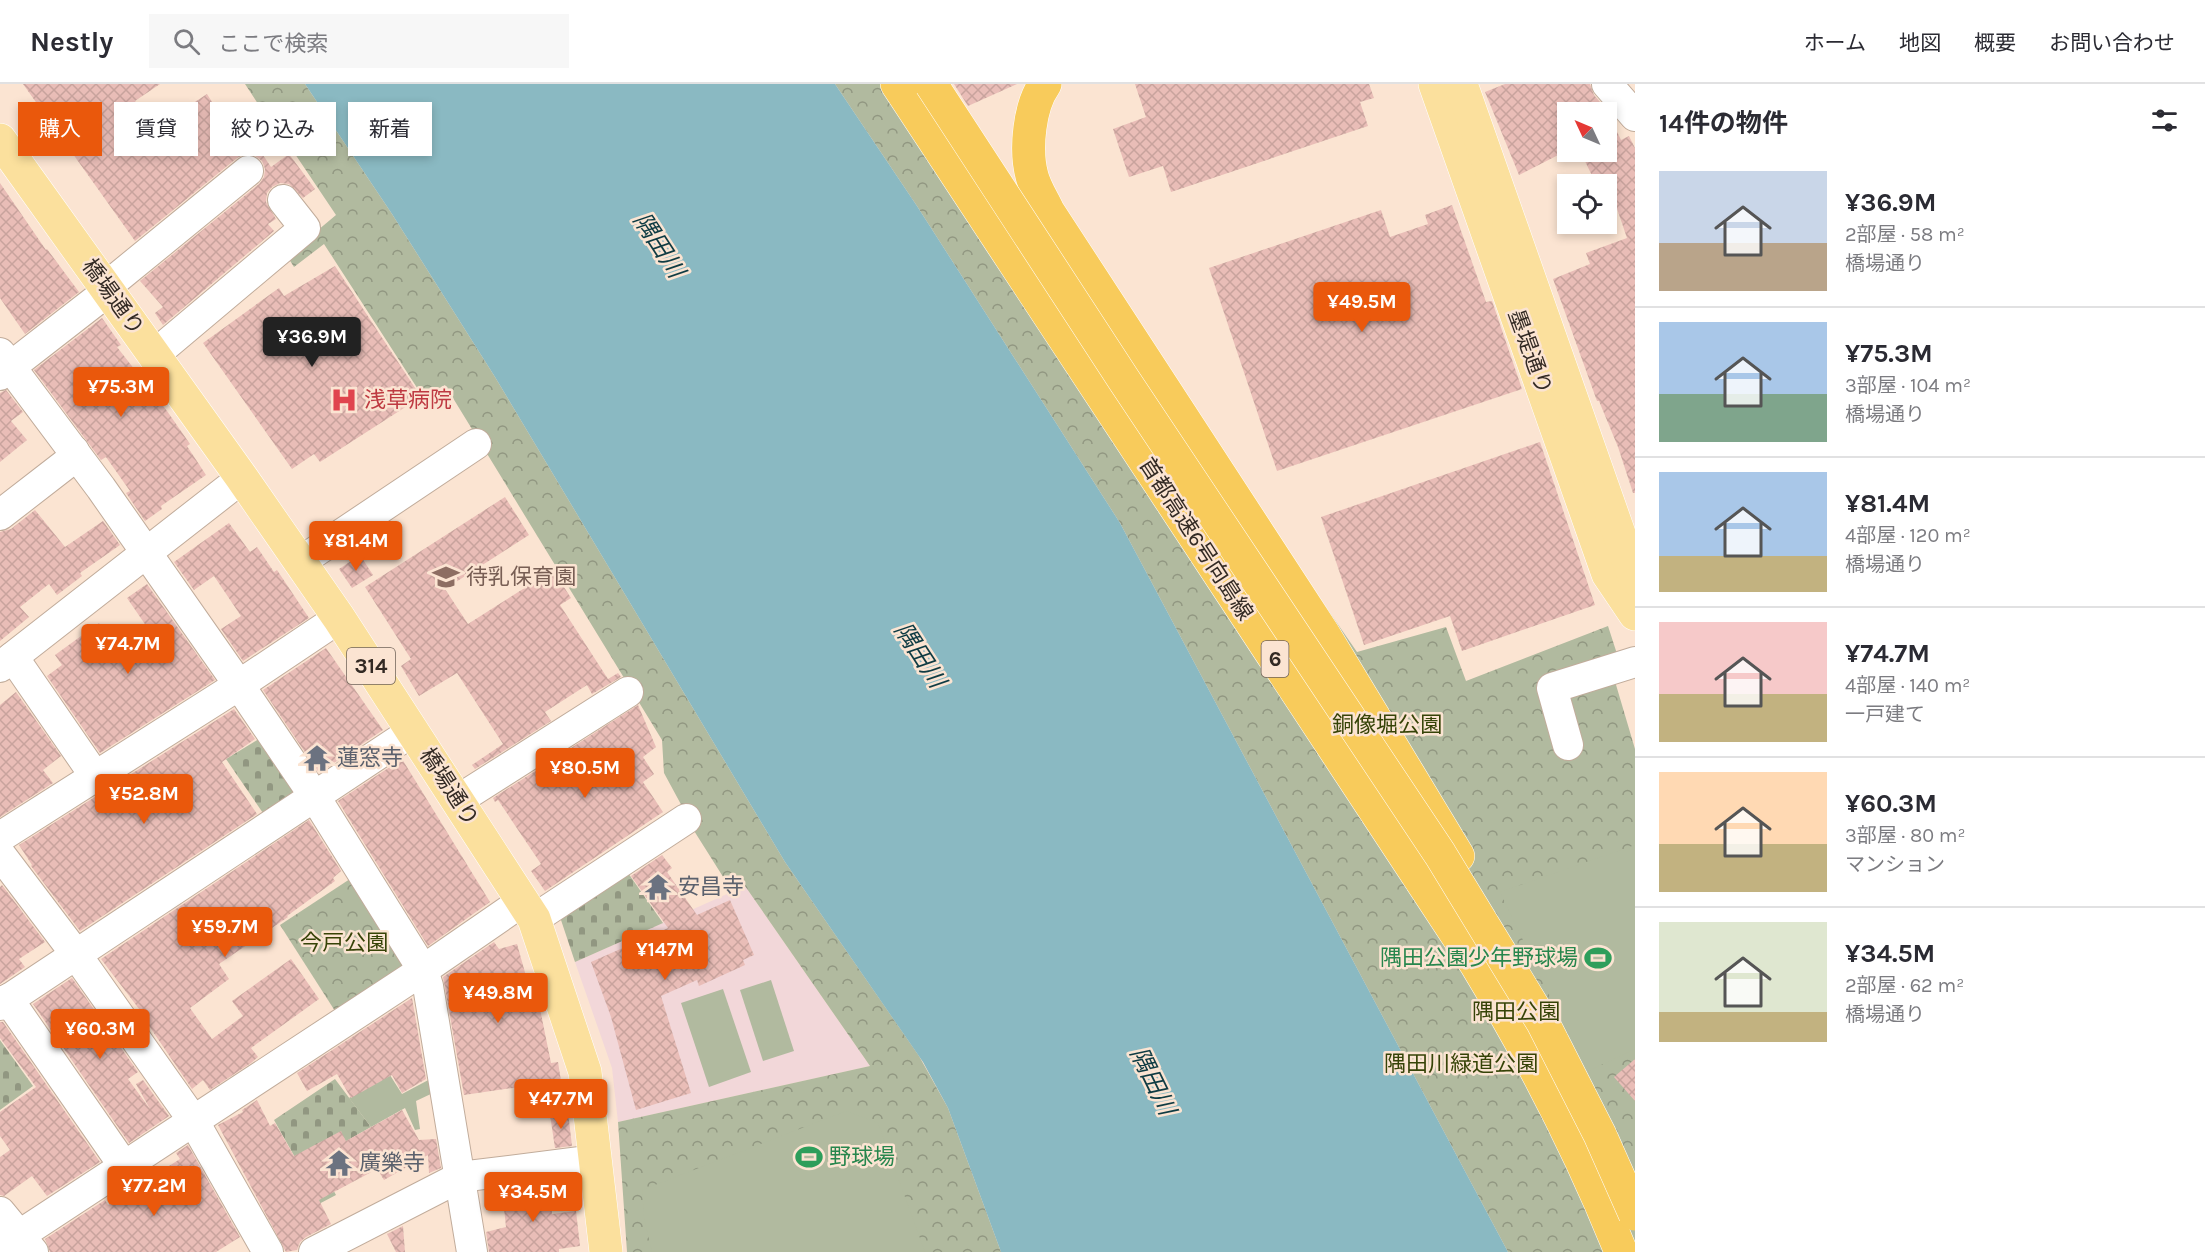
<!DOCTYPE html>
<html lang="ja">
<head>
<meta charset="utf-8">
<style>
  :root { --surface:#fff; --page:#f7f7f7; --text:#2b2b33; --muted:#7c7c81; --line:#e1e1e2; --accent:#ea580c }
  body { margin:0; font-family:Karla,"Noto Sans JP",sans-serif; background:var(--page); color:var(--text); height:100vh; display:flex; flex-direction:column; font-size:22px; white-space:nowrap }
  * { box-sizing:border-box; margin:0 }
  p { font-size:20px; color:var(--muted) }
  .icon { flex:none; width:33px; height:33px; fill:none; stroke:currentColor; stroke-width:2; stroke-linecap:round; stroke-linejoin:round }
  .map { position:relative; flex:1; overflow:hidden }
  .sheet { display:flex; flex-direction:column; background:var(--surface); width:570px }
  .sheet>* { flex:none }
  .guide { position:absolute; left:18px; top:18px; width:570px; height:54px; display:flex; gap:12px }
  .needle { width:39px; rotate:314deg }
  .controls { position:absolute; left:1557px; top:18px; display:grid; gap:12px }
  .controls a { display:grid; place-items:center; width:60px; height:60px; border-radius:0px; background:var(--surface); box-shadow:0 3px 9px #0003; font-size:30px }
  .price { position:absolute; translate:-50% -51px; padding:0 14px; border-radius:6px; background:var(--accent); color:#fff; font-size:20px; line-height:39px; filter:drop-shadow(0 2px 3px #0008) }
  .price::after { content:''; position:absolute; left:50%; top:36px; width:18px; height:14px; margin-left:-9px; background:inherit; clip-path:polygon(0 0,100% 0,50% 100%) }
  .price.on { background:#222; color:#fff }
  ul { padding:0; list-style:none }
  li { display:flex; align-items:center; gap:18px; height:150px; padding:0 24px }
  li+li { border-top:2px solid var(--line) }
  li span { display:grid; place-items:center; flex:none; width:168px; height:120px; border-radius:0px; color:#555 }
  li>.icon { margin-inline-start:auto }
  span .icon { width:72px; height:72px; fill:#fffc; stroke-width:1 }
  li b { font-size:26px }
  h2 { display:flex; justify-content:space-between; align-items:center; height:72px; padding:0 24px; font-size:26px }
  .chip { padding:0 21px; border-radius:0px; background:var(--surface); box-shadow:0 3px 9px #0003; font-size:21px; line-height:54px }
  .chip.on { background:var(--accent); color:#fff }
  header { display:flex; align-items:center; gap:36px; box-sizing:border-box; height:84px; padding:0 30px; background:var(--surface); border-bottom:2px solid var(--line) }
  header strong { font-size:28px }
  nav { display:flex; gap:33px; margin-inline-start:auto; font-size:21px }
  .search { width:420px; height:54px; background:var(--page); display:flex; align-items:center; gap:15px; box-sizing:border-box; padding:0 21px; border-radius:0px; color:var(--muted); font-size:22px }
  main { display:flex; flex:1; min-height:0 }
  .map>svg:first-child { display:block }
  .education { fill:#f2d7d9 }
  .cemetery { fill:url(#cemetery-stones) }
  .park { fill:url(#park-crowns) }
  .garden { fill:#b1ba9f }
  .water { fill:#8ab9c2 }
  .building { fill:url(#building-cross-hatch) }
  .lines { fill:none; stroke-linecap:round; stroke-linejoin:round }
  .minor-casing { stroke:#c1ac9b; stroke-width:32 }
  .major-casing { stroke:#fff; stroke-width:34 }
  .highway-casing { stroke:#fff; stroke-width:34 }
  .minor { stroke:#fff; stroke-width:30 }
  .major { stroke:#fbe09d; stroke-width:33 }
  .highway { stroke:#f8cb5b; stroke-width:33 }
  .highway-bridge-casing { stroke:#fff; stroke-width:34; stroke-linecap:butt }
  .highway-bridge { stroke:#f8cb5b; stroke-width:33 }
  .labels { text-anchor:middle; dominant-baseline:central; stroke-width:5; stroke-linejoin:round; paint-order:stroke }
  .shield { fill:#fbe4d2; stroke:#6f6258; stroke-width:1.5 }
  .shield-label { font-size:21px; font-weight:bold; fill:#332a24 }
  .street-label { font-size:22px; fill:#332a24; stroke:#fbe4d2 }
  .health-label { font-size:22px; fill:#be3a42; stroke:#fbe4d2; text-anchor:start }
  .education-label { font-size:22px; fill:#785e54; stroke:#fbe4d2; text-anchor:start }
  .park-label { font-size:22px; fill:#364307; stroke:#fbe4d2 }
  .worship-label { font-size:22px; fill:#5b616d; stroke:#fbe4d2; text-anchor:start }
  .leisure-label { font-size:22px; fill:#27864d; stroke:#fbe4d2; text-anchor:end }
  .water-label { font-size:24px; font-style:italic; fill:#0e3b43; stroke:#fbe4d2 }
</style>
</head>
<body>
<header>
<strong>Nestly</strong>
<div class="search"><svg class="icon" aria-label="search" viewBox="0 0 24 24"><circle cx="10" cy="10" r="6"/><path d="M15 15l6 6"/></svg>ここで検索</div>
<nav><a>ホーム</a><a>地図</a><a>概要</a><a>お問い合わせ</a></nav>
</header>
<main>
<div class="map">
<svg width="1635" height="1168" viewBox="0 0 1635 1168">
  <defs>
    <pattern id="cemetery-stones" width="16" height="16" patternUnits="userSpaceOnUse" patternTransform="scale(1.5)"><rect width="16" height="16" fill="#b1ba9f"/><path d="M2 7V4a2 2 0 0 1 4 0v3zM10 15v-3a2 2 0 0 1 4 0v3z" fill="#919781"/></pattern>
    <pattern id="park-crowns" width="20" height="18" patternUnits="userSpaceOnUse" patternTransform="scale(1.5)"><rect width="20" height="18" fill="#b1ba9f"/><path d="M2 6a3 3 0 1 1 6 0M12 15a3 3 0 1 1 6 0" fill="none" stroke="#919781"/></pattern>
    <pattern id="building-cross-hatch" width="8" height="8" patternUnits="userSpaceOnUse" patternTransform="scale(1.5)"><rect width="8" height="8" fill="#e9bdb7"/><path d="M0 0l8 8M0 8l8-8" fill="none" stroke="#c8a39d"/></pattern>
  </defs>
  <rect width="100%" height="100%" fill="#fbe4d2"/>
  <!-- education -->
  <path class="education" d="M745,802L870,982L618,1038L612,984L575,878Z"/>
  <!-- cemetery -->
  <g class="cemetery">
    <path d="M262,653L299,710L265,732L226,675Z"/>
    <path d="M626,786L663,839L575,878L559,830Z"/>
    <path d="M0,956L33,1002L0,1026Z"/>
    <path d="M335,995L371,1043L316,1074L336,1111L296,1132L306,1093L274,1036Z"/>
  </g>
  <!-- park -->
  <g class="park">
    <path d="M245,0H305L392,130L495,293L785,778L919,972L948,1024L1001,1168H627L618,1038L870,982L745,802L732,807L691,742L684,726L664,689L662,656L445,301L423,313L324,160L294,183L287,172L336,131L291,64H287Z"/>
    <path d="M835,0H909L996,135L1038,106L1357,568L1446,543L1466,597L1608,542L1618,573L1614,594L1635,665V1168H1508L1120,439L917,122Z"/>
    <path d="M353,793L409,879L335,927L280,841Z"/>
  </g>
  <!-- garden -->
  <g class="garden">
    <path d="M1635,761V965L1586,988L1500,808Z"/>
    <path d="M771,896L794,967L763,977L740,906Z"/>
    <path d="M723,905L751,988L709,1003L681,919Z"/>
    <path d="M388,988L402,1010L434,993L435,1008L416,1017L420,1045L415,1046L405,1024L371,1043L349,1014Z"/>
    <path d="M846,1027L878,1039L925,1168H652L644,1134L642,1106Z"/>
  </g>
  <!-- water -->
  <path class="water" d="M305,0H835L917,122L1120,439L1508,1168H1001L948,1024L923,978L785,778L495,293L392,130Z"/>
  <!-- building -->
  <g class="building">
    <path d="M23,0H160L135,17L155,44L207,10L219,29L230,22L271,83L289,70L315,105L303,114L289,100L280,99L272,103L267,109L266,118L276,135L268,140L274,147L163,241L155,229L163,223L140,197L259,100L264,93L265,85L262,77L254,71L245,70L237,74L135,157Z"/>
    <path d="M954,0H1017L968,22Z"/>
    <path d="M1135,0H1369L1374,14L1360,18L1368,42L1171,108L1163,82L1129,93L1113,45L1146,33Z"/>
    <path d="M1505,0H1590L1594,11L1606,25L1621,56L1629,52L1635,64V409H1633L1618,363L1599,317H1597L1553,195L1590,180L1586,169L1627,154L1611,107L1606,110V100H1596L1584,75L1598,68H1606V28H1568V66L1519,91L1485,8Z"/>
    <path d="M0,99L46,166L47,165L79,208L25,250L0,214Z"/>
    <path d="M1452,121L1486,218L1492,217L1522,305L1277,387L1209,184L1381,126L1390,153L1428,140L1425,131Z"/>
    <path d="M335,182L421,313L320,378L314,370L292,385L203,259L279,204L284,212Z"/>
    <path d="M102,234L121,261L117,263L167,327L190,360L187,362L206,391L161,422L162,425L145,437L126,409L130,407L106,373L101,376L34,286Z"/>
    <path d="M6,306L23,328L11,337L27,356L0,378V309Z"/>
    <path d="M1540,358L1595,521L1462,567L1450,532L1364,561L1321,433Z"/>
    <path d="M505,413L529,451L445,505L468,540L553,486L571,514L560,521L608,595L618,589L621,593L592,610L587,601L545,628L551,637L475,685L472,681L503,660L457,589L419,612L401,582L411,575L365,503Z"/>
    <path d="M35,426L65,463L103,437L120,461L80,489L82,492L57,511L49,500L20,523L29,533L0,557V448L11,445Z"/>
    <path d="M229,439L250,468L257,463L274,488L277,486L309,534L243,577L221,545L241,532L214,492L194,506L174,478Z"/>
    <path d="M360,471L373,491L352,504L339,485Z"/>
    <path d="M147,500L215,596L100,669L47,592L62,581L55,571L99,539L117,567L149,546L127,514Z"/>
    <path d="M326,564L383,646L319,689L263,606Z"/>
    <path d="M16,608L61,672L43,686L53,699L0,733V621Z"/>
    <path d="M638,621L656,663L643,673L654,690L643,698L663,728L545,807L531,787L541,780L498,716L495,718L493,714Z"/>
    <path d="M234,625L255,655L222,678L257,730L80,847L31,782L32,781L19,761Z"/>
    <path d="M402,675L490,818L428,862L338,717Z"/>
    <path d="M309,736L341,787L333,794L335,797L287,832L288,833L219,880L229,895L190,924L212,955L243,932L232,917L291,875L319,915L251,964L258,973L251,979L210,1006L203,996L192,1005L147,939L149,938L101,875Z"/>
    <path d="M662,771L672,784L667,788L697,831L730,816L754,871L743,876L745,881L699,902L697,896L661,912L691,1009L636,1026L611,933L591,878L668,844L631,792Z"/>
    <path d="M2,801L45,858L19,875L25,883L0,900V803Z"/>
    <path d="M494,858L499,865L517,860L526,892L528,891L536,916L538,915L551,979L558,978L561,997L464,1011L443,893Z"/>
    <path d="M72,894L138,988L128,995L150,1025L136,1000L143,996L169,1032L129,1059L33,920Z"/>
    <path d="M412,914L426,995L402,1009L392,991L351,1014L337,990L307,1007L297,989Z"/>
    <path d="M0,938H3L100,1078L47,1112L32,1092L4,1112L0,1111V1073L10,1066L0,1052V1028L36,1003L0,954Z"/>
    <path d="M1635,975V1017L1614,993Z"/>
    <path d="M257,1016L270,1042L275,1039L294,1072L341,1047L346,1057L402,1026L419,1056L436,1055L441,1084L429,1089L428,1071L384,1096L377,1085L319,1116L331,1140L306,1153L300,1158L297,1166L286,1168L218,1041L243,1028L242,1026Z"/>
    <path d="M568,1028L572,1062L555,1064L550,1031Z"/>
    <path d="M188,1061L240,1153L216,1168H50L45,1155L105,1116L108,1121L180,1075L176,1069Z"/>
    <path d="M549,1099L552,1130L576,1127L580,1162L559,1165V1168H489L486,1148L506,1143L502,1105Z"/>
    <path d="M403,1142L405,1168H396L387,1150Z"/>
  </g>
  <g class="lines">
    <defs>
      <g id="minor">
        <path d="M1607,0L1635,32"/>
        <path d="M106,203L248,87"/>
        <path d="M0,269L101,404L239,601L315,713L423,886L428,902L472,1168"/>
        <path d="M154,271L305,144L283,116"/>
        <path d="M0,291L108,207"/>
        <path d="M0,431L71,376L74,367"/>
        <path d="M300,478L476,360"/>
        <path d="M13,573L95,692"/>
        <path d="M0,583L242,394"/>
        <path d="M1568,661L1552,604L1635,578"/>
        <path d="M458,716L628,608"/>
        <path d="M0,753L239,601L339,534"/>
        <path d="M0,770L75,869L193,1036L268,1168"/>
        <path d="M534,835L686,735"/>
        <path d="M8,915L124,1082"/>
        <path d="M0,921L413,647"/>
        <path d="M0,1128L33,1168"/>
        <path d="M0,1164L423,886L523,817"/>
        <path d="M314,1168L460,1093L596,1076"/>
      </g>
      <g id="major">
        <path d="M1435,0L1608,490L1635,530"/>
        <path d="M1461,0L1635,495"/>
        <path d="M0,56L242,394L339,534L534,835L585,988L606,1168"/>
      </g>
      <g id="highway">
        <path d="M897,0L1476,880C1532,973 1581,1068 1621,1168"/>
        <path d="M1045,0C1029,22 1025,66 1032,92C1035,104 1043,116 1048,127L1323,549L1458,772"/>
      </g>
    </defs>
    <!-- minor casing -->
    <use href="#minor" class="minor-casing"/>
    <!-- major casing -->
    <use href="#major" class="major-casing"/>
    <!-- highway casing -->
    <use href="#highway" class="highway-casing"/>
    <!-- minor -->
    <use href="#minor" class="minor"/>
    <!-- major -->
    <use href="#major" class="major"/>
    <!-- highway -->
    <use href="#highway" class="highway"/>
    <defs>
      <path id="highway-bridge" d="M931,0L1124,296L1440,770L1543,939L1600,1051L1635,1130"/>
    </defs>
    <!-- highway-bridge casing -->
    <use href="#highway-bridge" class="highway-bridge-casing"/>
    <!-- highway-bridge -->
    <use href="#highway-bridge" class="highway-bridge"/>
  </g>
  <!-- icons -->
  <defs>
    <symbol id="hospital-bare" viewBox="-9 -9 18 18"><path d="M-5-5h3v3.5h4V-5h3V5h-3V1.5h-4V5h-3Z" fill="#e0444e" stroke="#fbe4d2" stroke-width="2.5" paint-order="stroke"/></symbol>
    <symbol id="school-bare" viewBox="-9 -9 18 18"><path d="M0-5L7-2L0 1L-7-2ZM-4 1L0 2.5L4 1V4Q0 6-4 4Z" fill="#8d6e63" stroke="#fbe4d2" stroke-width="2.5" paint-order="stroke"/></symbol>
    <symbol id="temple-bare" viewBox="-9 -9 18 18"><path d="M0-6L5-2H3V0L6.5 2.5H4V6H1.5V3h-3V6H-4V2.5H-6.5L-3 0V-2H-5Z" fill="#6b7280" stroke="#fbe4d2" stroke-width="2.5" paint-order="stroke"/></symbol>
    <symbol id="stadium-bare" viewBox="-9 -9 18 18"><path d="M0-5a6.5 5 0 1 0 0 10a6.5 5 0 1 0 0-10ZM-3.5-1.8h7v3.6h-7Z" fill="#2e9e5b" stroke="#fbe4d2" stroke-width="2.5" paint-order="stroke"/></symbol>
  </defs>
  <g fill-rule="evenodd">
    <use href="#hospital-bare" x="325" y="297" width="38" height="38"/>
    <use href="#school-bare" x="427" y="474" width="38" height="38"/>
    <use href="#temple-bare" x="298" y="655" width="38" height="38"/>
    <use href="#temple-bare" x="639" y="784" width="38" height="38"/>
    <use href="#stadium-bare" x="1579" y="855" width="38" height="38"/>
    <use href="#stadium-bare" x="790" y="1054" width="38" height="38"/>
    <use href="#temple-bare" x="320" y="1060" width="38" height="38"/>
  </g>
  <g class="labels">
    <!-- shield labels -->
    <g class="shield">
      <rect x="1261.5" y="557" width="27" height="36" rx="4.5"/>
      <rect x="347" y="564" width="48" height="36" rx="4.5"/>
    </g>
    <g class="shield-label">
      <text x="1275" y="575">6</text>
      <text x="371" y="582">314</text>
    </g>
    <!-- street labels -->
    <g class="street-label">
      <text transform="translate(113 213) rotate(54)">橋場通り</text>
      <text transform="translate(1530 268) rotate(70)">墨堤通り</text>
      <text transform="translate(1196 455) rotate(57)">首都高速6号向島線</text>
      <text transform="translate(449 703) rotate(57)">橋場通り</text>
    </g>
    <!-- health labels -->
    <g class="health-label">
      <text x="364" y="316">浅草病院</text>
    </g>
    <!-- education labels -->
    <g class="education-label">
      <text x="466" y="493">待乳保育園</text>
    </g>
    <!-- park labels -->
    <g class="park-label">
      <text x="1387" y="641">銅像堀公園</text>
      <text x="344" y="859">今戸公園</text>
      <text x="1516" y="928">隅田公園</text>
      <text x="1461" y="980">隅田川緑道公園</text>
    </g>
    <!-- worship labels -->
    <g class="worship-label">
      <text x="337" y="674">蓮窓寺</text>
      <text x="678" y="803">安昌寺</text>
      <text x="359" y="1079">廣樂寺</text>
    </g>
    <!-- leisure labels -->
    <g class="leisure-label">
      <text x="1578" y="874">隅田公園少年野球場</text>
      <text x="829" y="1073" text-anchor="start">野球場</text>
    </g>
    <!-- water labels -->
    <g class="water-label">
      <text transform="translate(659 161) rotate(57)">隅田川</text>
      <text transform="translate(920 571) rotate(57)">隅田川</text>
      <text transform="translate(1153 997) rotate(64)">隅田川</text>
    </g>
  </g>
</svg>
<div class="controls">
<a><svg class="needle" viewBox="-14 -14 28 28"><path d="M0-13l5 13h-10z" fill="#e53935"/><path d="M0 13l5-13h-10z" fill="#7c7c81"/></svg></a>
<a><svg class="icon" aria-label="locate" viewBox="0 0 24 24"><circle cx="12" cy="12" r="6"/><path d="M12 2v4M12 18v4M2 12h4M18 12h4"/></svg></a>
</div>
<b class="price" style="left:1362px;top:249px">¥49.5M</b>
<b class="price on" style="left:312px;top:284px">¥36.9M</b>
<b class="price" style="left:121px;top:334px">¥75.3M</b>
<b class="price" style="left:356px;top:488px">¥81.4M</b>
<b class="price" style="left:128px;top:591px">¥74.7M</b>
<b class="price" style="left:585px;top:715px">¥80.5M</b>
<b class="price" style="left:144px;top:741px">¥52.8M</b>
<b class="price" style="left:225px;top:874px">¥59.7M</b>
<b class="price" style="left:665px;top:897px">¥147M</b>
<b class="price" style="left:498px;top:940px">¥49.8M</b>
<b class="price" style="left:100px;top:976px">¥60.3M</b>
<b class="price" style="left:561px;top:1046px">¥47.7M</b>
<b class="price" style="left:154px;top:1133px">¥77.2M</b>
<b class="price" style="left:533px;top:1139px">¥34.5M</b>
<div class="guide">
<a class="chip on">購入</a>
<a class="chip">賃貸</a>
<a class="chip">絞り込み</a>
<a class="chip">新着</a>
</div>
</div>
<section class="sheet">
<h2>14件の物件<svg class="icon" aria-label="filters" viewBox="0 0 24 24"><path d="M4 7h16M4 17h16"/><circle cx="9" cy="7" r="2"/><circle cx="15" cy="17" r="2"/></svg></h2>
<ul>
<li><span style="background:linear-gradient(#c9d6e8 60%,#b9a48a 0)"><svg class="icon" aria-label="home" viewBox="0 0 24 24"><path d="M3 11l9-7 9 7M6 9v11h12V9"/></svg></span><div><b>¥36.9M</b><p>2部屋 · 58 m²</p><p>橋場通り</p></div></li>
<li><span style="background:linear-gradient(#a9c7e8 60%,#7fa58c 0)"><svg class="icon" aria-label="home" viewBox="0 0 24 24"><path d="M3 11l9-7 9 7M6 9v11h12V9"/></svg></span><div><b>¥75.3M</b><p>3部屋 · 104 m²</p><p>橋場通り</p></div></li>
<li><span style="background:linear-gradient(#a9c7e8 70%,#c2b280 0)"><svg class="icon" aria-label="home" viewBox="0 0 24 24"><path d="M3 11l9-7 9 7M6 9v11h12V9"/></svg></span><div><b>¥81.4M</b><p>4部屋 · 120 m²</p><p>橋場通り</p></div></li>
<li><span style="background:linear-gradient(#f6c9c9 60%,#c2b280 0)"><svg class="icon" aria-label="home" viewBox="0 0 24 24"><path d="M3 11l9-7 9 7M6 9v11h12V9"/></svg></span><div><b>¥74.7M</b><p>4部屋 · 140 m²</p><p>一戸建て</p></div></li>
<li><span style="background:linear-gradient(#ffd9b3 60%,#c2b280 0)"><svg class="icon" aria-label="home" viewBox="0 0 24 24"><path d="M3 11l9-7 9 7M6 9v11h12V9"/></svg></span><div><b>¥60.3M</b><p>3部屋 · 80 m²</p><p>マンション</p></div></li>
<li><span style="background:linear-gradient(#dfe7d0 75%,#c2b280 0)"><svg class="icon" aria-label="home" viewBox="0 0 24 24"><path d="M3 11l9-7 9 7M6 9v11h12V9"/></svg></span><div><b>¥34.5M</b><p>2部屋 · 62 m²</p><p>橋場通り</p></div></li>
</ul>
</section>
</main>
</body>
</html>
